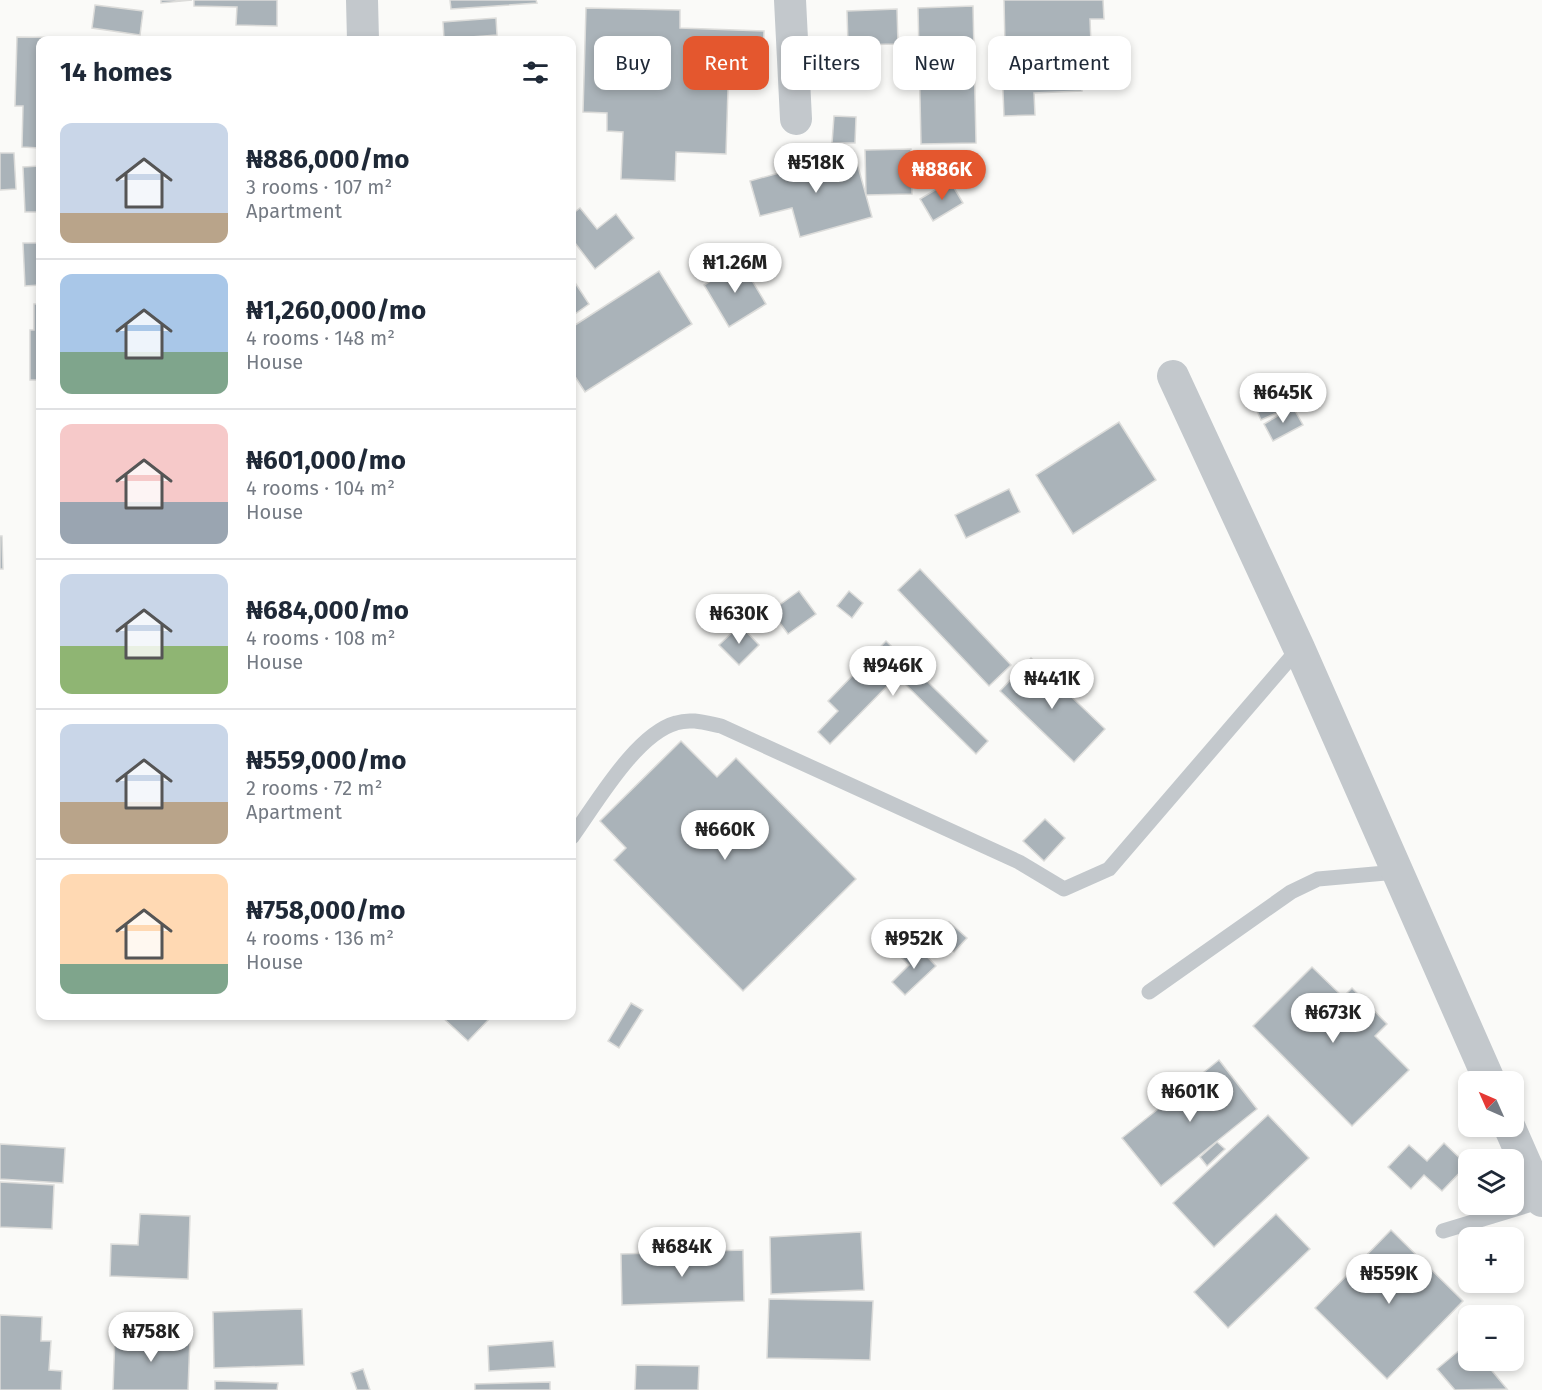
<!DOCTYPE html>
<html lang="en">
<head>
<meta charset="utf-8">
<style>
  :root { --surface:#fff; --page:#f6f6f7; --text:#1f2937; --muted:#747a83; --line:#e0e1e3; --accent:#e4572e }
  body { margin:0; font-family:"Fira Sans",sans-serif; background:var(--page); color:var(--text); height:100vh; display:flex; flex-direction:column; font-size:22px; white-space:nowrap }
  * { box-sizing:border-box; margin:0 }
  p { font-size:20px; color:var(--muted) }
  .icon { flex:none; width:33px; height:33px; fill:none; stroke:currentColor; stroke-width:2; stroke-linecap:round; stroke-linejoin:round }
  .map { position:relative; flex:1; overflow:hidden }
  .panel { position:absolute; left:36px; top:36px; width:540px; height:984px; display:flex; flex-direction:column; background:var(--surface); border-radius:12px; box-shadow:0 3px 9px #0003 }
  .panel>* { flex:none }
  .guide { position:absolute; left:594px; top:36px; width:570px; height:54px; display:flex; gap:12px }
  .needle { width:39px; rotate:315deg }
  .buttons { position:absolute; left:1458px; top:1071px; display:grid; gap:12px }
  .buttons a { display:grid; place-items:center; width:66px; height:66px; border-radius:12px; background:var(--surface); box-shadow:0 3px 9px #0003; font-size:30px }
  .price { position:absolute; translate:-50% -51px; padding:0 14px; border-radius:21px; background:#fff; color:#222; font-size:20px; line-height:39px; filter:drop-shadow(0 2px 3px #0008) }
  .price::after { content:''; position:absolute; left:50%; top:36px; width:18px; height:14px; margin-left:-9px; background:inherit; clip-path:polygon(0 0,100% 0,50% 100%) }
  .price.active { background:var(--accent); color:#fff }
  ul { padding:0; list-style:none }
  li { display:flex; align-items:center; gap:18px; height:150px; padding:0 24px }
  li+li { border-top:2px solid var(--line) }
  li span { display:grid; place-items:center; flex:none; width:168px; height:120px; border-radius:12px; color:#555 }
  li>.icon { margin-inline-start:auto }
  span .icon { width:72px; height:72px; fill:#fffc; stroke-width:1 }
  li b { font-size:26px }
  h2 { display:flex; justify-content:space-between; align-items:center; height:72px; padding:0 24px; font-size:26px }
  .chip { padding:0 21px; border-radius:12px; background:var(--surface); box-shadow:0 3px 9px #0003; font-size:21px; line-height:54px }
  .chip.active { background:var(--accent); color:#fff }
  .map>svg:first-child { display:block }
  .building { fill:#aab3b9; stroke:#dcdcda; stroke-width:1.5 }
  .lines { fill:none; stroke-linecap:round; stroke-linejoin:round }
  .service { stroke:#c3c8cc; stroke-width:15 }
  .minor { stroke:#c3c8cc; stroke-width:32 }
</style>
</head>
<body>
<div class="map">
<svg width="1542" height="1390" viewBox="0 0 1542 1390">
  <rect width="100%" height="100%" fill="#fafaf8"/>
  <!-- building -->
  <g class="building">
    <path d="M161,0H192L161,3Z"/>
    <path d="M194,0H277V26L236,25L237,7L194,6Z"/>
    <path d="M450,0H536L537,3L451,9Z"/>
    <path d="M1004,0H1103L1104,19H1090L1091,44L1005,47Z"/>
    <path d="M95,5L143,11L140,35L92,28Z"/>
    <path d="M973,6L976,143L921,144L918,8Z"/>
    <path d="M586,8L680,10V28L764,31L763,57L729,56L726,154L676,152L675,181L621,179L623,132L607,131V113L583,112Z"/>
    <path d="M897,9L898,44L848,45L847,11Z"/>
    <path d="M496,18L497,35L444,39L443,22Z"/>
    <path d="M17,37L94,38V40H40V148L22,147L23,106H15Z"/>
    <path d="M1081,65L1082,91L1034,93L1035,115L1004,116L1002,68Z"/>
    <path d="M834,116L856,117L855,143H832Z"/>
    <path d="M911,149L912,194L866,195L865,150Z"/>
    <path d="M854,152L872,217L800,237L792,208L760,216L750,181Z"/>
    <path d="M0,153H14L16,189L0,190Z"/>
    <path d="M40,166V212H25L23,167Z"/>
    <path d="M950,181L963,203L933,221L920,199Z"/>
    <path d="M580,208L597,229L616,214L634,238L595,269L572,239V214Z"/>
    <path d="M23,243H40V285L25,286Z"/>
    <path d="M741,262L766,304L729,327L704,285Z"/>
    <path d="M659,271L692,324L585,392L572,372V327Z"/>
    <path d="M572,278L589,304L572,316Z"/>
    <path d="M34,304H40V380H30V330H34Z"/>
    <path d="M1282,381L1293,405L1261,420L1250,395Z"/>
    <path d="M1293,407L1303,425L1273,441L1264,424Z"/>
    <path d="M1119,422L1156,480L1073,534L1036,475Z"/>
    <path d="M1009,489L1020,512L966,538L955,515Z"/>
    <path d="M0,536H2L3,569H0Z"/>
    <path d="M920,569L1011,665L989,686L898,590Z"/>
    <path d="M799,591L816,614L788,634L771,611Z"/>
    <path d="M849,591L863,603L852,618L837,606Z"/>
    <path d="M740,625L759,645L739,665L719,645Z"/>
    <path d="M886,641L988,741L976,754L897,676L830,744L818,732L838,711L828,701Z"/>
    <path d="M1031,658L1105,729L1074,762L1000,691Z"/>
    <path d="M681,741L717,777L736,758L856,879L743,991L614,860L626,848L600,821Z"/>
    <path d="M1045,819L1065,838L1044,861L1023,841Z"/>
    <path d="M949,922L967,938L954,952L936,935Z"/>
    <path d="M915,944L936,966L905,995L892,982L909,965L901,957Z"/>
    <path d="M1312,967L1343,997L1352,988L1387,1024L1375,1036L1409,1070L1352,1126L1253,1026Z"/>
    <path d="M631,1003L643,1010L619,1048L608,1041Z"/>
    <path d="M441,1016H492L468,1041Z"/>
    <path d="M1219,1060L1257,1109L1161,1186L1122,1138Z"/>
    <path d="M1268,1115L1309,1158L1214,1247L1173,1203Z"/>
    <path d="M1217,1142L1225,1149L1207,1166L1200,1157Z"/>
    <path d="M1444,1143L1467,1165L1442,1191L1424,1175L1411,1189L1388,1167L1409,1145L1427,1161Z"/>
    <path d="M0,1144L65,1148L63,1183L0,1179Z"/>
    <path d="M0,1182L54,1185L52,1229L0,1227Z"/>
    <path d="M140,1214L190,1216L188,1279L110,1276L111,1244L138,1245Z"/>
    <path d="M1276,1214L1310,1249L1228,1328L1194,1292Z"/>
    <path d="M1391,1230L1463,1301L1387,1379L1315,1308Z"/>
    <path d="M861,1232L864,1290L771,1294L770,1237Z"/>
    <path d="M743,1250L744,1301L622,1305L621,1254Z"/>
    <path d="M769,1299L873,1301L870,1360L767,1358Z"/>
    <path d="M302,1309L304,1365L214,1368L213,1312Z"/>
    <path d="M0,1315L42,1317L41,1341H51L49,1370L62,1371L61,1390H0Z"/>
    <path d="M115,1335L190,1338L188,1390H113Z"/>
    <path d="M553,1341L555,1367L489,1371L488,1346Z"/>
    <path d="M1468,1343V1360H1483L1507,1389L1455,1390L1437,1369Z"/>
    <path d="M636,1365L699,1366L698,1390H635Z"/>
    <path d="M363,1369L370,1390H357L351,1373Z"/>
    <path d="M215,1381L278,1383L277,1390H215Z"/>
    <path d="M550,1382V1390H475V1384Z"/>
  </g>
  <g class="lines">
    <!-- service -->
    <g class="service">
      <path d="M572,837C596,804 636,734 676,723C691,718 706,723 721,726L1019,862L1064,889L1109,869L1299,648"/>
      <path d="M1149,992L1291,892L1318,879L1397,872"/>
      <path d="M1443,1231L1542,1201"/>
    </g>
    <!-- minor -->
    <g class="minor">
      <path d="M362,0L363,40"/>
      <path d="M790,0L796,119"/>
      <path d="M1173,376L1299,648L1490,1082"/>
      <path d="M1509,1126L1542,1201"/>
    </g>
  </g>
</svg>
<div class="buttons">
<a><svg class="needle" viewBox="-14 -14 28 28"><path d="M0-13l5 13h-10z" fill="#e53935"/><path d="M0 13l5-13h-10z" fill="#747a83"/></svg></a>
<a><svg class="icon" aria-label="layers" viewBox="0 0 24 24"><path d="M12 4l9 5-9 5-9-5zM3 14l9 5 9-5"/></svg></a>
<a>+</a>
<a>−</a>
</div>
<b class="price" style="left:816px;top:194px">₦518K</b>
<b class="price active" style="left:942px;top:201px">₦886K</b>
<b class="price" style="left:735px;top:294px">₦1.26M</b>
<b class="price" style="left:1283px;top:424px">₦645K</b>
<b class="price" style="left:739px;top:645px">₦630K</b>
<b class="price" style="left:893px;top:697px">₦946K</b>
<b class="price" style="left:1052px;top:710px">₦441K</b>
<b class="price" style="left:725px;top:861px">₦660K</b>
<b class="price" style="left:914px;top:970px">₦952K</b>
<b class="price" style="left:1333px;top:1044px">₦673K</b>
<b class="price" style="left:1190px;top:1123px">₦601K</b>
<b class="price" style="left:682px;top:1278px">₦684K</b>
<b class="price" style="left:1389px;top:1305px">₦559K</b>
<b class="price" style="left:151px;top:1363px">₦758K</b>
<div class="guide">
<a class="chip">Buy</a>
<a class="chip active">Rent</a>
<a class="chip">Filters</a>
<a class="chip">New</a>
<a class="chip">Apartment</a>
</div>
<section class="panel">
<h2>14 homes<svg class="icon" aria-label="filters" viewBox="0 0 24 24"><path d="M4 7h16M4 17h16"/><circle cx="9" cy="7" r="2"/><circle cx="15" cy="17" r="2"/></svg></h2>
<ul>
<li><span style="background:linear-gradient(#c9d6e8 75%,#b9a48a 0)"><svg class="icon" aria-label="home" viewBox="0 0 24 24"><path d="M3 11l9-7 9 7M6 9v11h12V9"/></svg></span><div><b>₦886,000/mo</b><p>3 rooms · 107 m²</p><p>Apartment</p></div></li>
<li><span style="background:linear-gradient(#a9c7e8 65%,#7fa58c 0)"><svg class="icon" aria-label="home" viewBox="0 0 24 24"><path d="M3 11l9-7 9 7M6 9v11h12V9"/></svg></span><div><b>₦1,260,000/mo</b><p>4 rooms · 148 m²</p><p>House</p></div></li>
<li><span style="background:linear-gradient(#f6c9c9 65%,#9aa5b1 0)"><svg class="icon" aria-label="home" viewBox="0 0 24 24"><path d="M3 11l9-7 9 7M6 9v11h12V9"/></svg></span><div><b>₦601,000/mo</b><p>4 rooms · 104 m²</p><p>House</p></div></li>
<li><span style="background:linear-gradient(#c9d6e8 60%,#8fb573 0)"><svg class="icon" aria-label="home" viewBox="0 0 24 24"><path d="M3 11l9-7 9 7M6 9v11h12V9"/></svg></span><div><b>₦684,000/mo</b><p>4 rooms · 108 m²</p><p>House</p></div></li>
<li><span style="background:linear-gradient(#c9d6e8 65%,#b9a48a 0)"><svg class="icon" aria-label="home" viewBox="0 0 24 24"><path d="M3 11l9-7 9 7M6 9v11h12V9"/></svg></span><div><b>₦559,000/mo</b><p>2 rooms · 72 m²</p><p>Apartment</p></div></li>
<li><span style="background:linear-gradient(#ffd9b3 75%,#7fa58c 0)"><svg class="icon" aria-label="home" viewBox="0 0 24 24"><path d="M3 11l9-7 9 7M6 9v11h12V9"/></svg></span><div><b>₦758,000/mo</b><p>4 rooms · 136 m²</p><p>House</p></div></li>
</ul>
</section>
</div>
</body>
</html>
